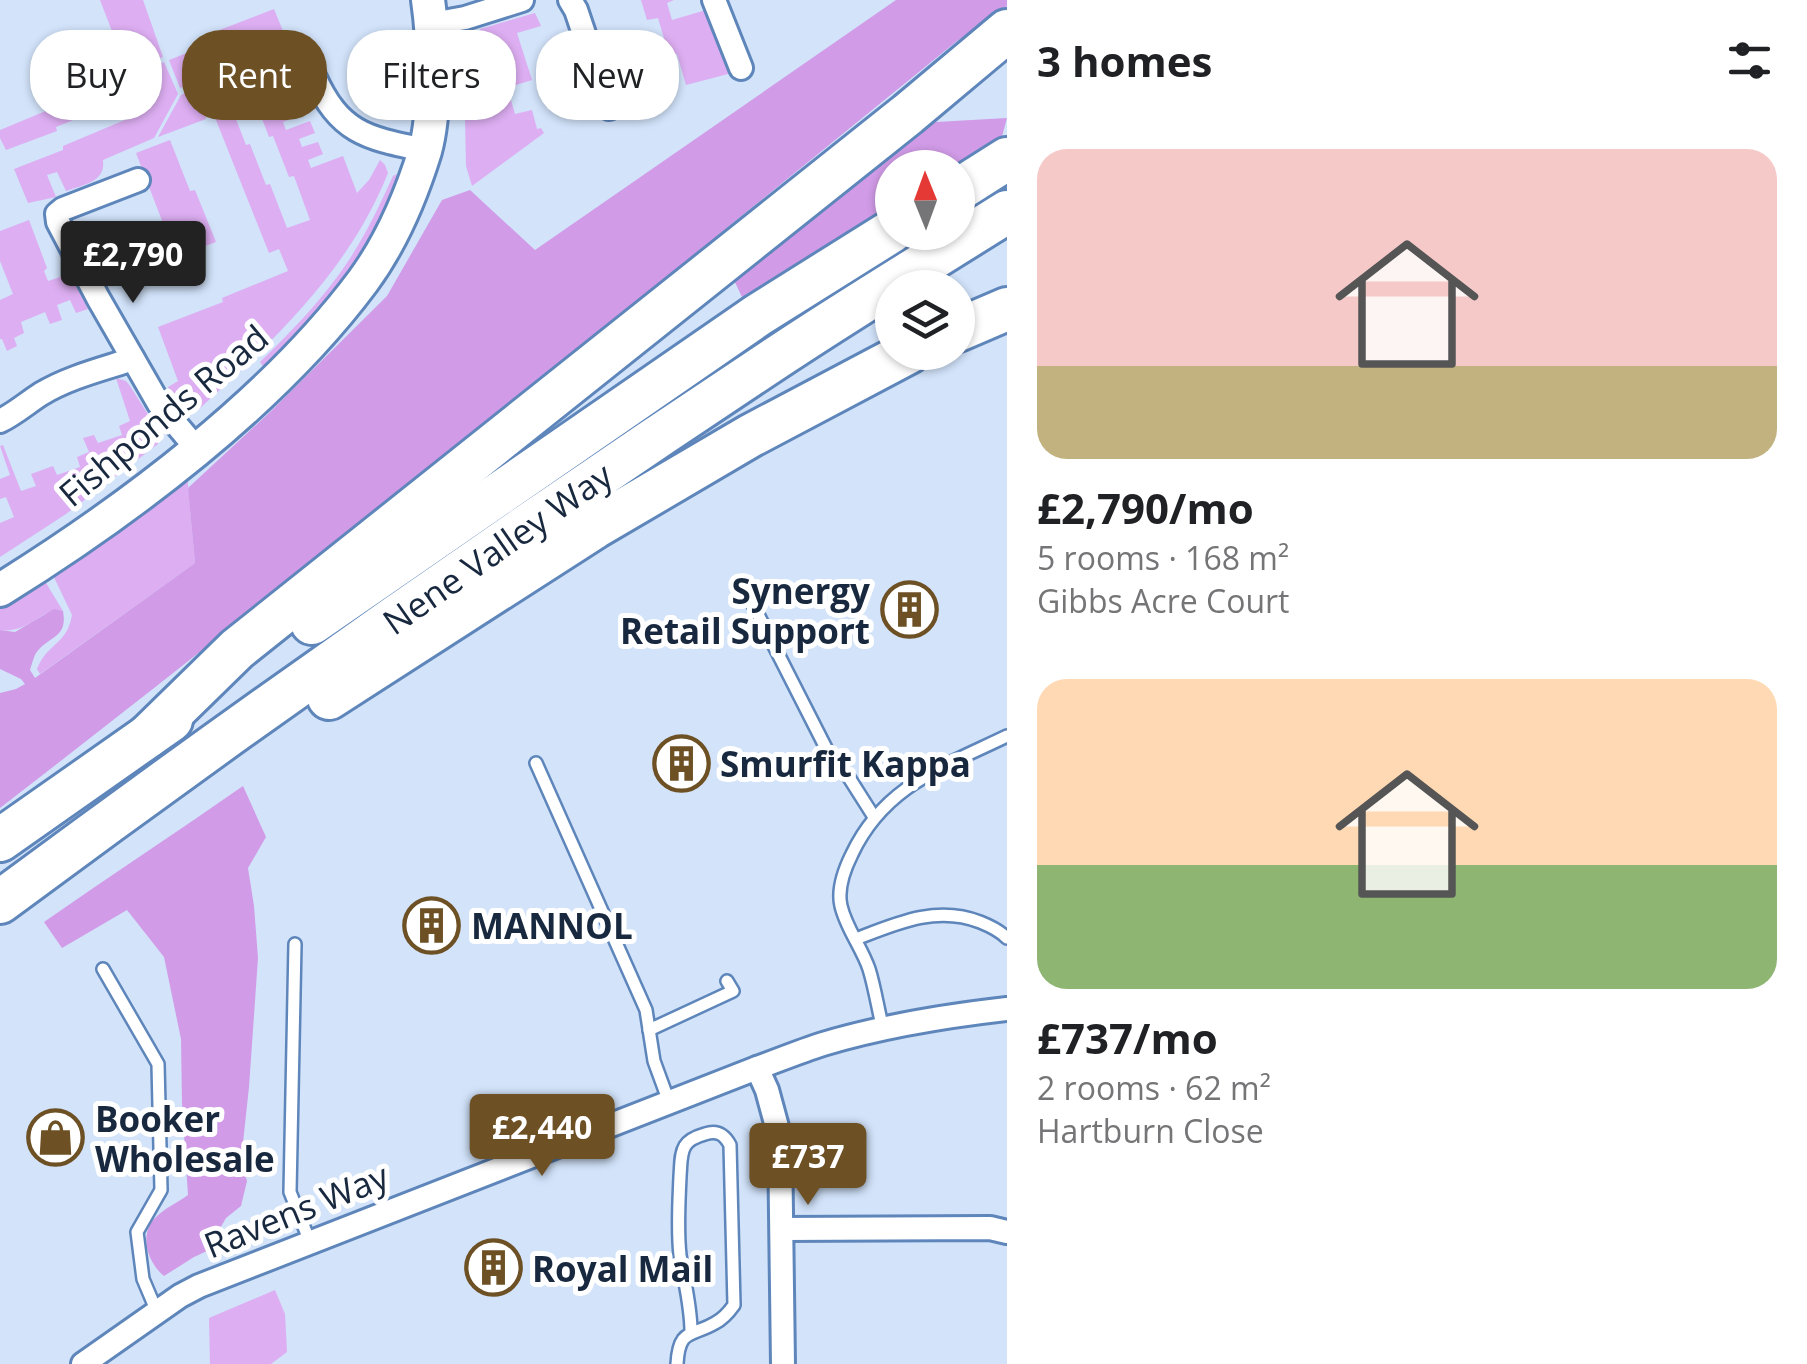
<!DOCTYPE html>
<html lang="en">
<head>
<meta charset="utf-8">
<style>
  :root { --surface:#fff; --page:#f2f2f2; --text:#202124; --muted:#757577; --accent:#6d5024 }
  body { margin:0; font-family:"Open Sans",sans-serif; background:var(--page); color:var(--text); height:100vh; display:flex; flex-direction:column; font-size:38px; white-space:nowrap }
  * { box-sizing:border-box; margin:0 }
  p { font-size:32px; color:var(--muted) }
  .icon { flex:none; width:55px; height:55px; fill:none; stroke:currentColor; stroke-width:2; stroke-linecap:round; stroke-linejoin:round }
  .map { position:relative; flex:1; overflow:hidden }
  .drawer { display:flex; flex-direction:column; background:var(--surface); width:800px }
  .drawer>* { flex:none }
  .top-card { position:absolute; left:30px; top:30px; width:825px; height:90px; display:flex; gap:20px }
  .needle { width:65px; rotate:359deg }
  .controls { position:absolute; left:875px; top:150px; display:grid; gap:20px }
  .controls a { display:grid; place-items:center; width:100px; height:100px; border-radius:50%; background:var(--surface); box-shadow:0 2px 8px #0004; font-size:50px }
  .price { position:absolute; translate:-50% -85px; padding:0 22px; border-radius:10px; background:var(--accent); color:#fff; font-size:32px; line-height:65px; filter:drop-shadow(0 2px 5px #0008) }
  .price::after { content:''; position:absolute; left:50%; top:60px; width:30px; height:22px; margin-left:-15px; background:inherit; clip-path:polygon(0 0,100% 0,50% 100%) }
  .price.selected { background:#222; color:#fff }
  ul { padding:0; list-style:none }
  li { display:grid; align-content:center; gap:20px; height:530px; padding:0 30px }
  li span { display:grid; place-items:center; height:310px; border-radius:30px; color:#555 }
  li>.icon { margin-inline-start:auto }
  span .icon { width:180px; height:180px; fill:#fffc; stroke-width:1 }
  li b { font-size:42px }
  h2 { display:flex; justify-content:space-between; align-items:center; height:120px; padding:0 30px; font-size:42px }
  .pill { padding:0 35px; border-radius:40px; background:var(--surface); box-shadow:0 2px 8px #0004; font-size:35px; line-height:90px }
  .pill.selected { background:var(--accent); color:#fff }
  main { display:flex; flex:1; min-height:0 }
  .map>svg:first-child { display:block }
  .green { fill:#ddaef2 }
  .forest { fill:#d19be7 }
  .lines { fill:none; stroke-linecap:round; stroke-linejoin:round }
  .lane-casing { stroke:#5e86bb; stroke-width:16 }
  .street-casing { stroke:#5e86bb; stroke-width:28 }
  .secondary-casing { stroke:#5e86bb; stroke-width:38 }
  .highway-casing { stroke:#5e86bb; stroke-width:48 }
  .lane { stroke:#fff; stroke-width:11 }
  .street { stroke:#fff; stroke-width:22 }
  .secondary { stroke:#fff; stroke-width:32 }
  .highway { stroke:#fff; stroke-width:42 }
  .labels { text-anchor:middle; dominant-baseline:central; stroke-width:10; stroke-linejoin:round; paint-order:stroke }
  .street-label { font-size:35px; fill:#18283e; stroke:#fff }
  .poi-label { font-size:35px; font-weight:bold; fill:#18283e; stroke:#fff; text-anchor:start }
</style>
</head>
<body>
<main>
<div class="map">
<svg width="1007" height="1364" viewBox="0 0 1007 1364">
  <rect width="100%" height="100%" fill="#d2e3fa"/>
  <!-- green -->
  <g class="green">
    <path d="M100,0H143L163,57L105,79L93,49L115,39Z"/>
    <path d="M641,0H674L667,3L672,20L706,10C716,29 732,52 728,74L686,85L677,54L669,55L658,18L647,20Z"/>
    <path d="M274,9L289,46L180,88L169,60L212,43L209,34Z"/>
    <path d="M535,13L541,26L517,33L532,80L500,90L503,99L510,97L515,114L532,110L537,129L541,128L544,133L472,186L466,166L464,72L485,65L480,29Z"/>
    <path d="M275,56L289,93L274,100L277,108L293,102L298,116L283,122L286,130L310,121L315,133L299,139L302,147L318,142L323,154L308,160L311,168L343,156L357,193L369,180L380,160L385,165L388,173C349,271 274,340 198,410L189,411L175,402L168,387L178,381L158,327L223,302L222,298L288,271L279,249L269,253L202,85L220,78L246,145L250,144L266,185L270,184L287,228L310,220L294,176L289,177L273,136L269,137L243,69Z"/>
    <path d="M164,62L178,94L154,138L103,160C106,182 83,185 66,191L57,172L47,175L56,197L28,203L14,169L63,150V146L139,114L131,97L56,127L57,131L6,150L0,138V130Z"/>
    <path d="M196,88L206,119L158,137L181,95Z"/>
    <path d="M170,140L190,191L195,190L216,242L176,257L136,153Z"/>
    <path d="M397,174L396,195L356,266L320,314L265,369L260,362C292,331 324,298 349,260C366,234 380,205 393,176Z"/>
    <path d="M29,220L47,268L44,271L48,281L66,275L74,282L88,309L76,313L70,300L57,305L62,320L50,324L45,312L21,322L24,333L14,338L17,346L7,351L2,339H0V300L13,294L0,261V231Z"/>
    <path d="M116,378L126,381L130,386L156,427L158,444L66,514L0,557V523L14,517L6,497L0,499V479L10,475L0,446L3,445L21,491L36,486L31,474L53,466L57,475L80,467L77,457L89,452L83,438L94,435L98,443L122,435L119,426L130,421Z"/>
    <path d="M187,474L195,563L40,674L37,669C47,643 67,645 72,615L52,573Z"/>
    <path d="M43,578L63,611C41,607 30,634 0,630V605Z"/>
    <path d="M275,1290L285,1314L287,1352L271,1364H210L209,1318Z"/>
  </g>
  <!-- forest -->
  <g class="forest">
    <path d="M896,0H1007V6L957,41C640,298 324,558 0,808V693L16,689L25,684L21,679L0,669V630L15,632L54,609L63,611C68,639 49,635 36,653C34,656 31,667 30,670L35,678L195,563L188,488L269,413L387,296L442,200L470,190L535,250Z"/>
    <path d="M1007,118L1001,140L955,167L892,168V206L742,297L733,278L877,158L936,122Z"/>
    <path d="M243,786L266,837L248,868L254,906L258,958L249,1087L241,1161L247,1181L241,1206L226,1218L207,1251L194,1257L164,1276C148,1263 139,1236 154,1219C163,1209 177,1203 188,1195L182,1103L181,1039L164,957L127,910L62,948L44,922C110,876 177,832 243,786Z"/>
  </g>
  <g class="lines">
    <defs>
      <g id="lane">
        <path d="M741,581L830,756L848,776L874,817"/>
        <path d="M536,763L646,1010L654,1061L669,1102"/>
        <path d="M856,939C897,923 937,905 980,922C990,926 999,930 1007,938"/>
        <path d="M295,944L290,1192L310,1242"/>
        <path d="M103,969L158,1064L161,1190L137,1232L143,1279L157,1312"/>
        <path d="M883,1029C878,1010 875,988 869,969C862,948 846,928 841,906C837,889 844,870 852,854C884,786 943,767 1007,736"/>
        <path d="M649,1030L733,991L727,981"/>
        <path d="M677,1364C679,1328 691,1337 715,1323C723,1319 729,1312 734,1305L730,1145C724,1134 717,1130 705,1134C698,1136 689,1139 685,1146C680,1154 681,1166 680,1176C679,1202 677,1229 680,1255C684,1281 691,1305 691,1332"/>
      </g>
      <g id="street">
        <path d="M570,0L576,10L609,108"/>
        <path d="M714,0L741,68"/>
        <path d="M432,24L465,18L522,0"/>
        <path d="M314,76C340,134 367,138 425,150"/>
        <path d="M138,180L63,209L57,214L58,222L98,298L159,404L197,449"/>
        <path d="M0,421C16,413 27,403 41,394C69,377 103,369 133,359"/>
        <path d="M757,1068L767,1090L780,1138L783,1364"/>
        <path d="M782,1229L990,1228L1007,1232"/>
        <path d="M83,1364L180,1296L199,1286L757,1068C779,1060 801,1051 823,1044C883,1026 945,1016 1007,1009"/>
      </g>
      <path id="secondary" d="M0,590C127,511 273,402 363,281C391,243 411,196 425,151C436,111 434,41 428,0"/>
      <g id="highway">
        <path d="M958,190L1007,159"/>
        <path d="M958,330L1007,309"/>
        <path d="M312,623L758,315L892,231"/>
        <path d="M329,698L595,527L750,436L909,352"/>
        <path d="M148,736L237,649L908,114L1007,31"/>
        <path d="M0,840L171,720"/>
        <path d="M0,902C256,712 517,529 782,354C856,305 932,259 1007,212"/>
      </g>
    </defs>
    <!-- lane casing -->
    <use href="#lane" class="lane-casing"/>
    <!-- street casing -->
    <use href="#street" class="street-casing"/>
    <!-- secondary casing -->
    <use href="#secondary" class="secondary-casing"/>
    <!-- highway casing -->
    <use href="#highway" class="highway-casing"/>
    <!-- lane -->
    <use href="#lane" class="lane"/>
    <!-- street -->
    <use href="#street" class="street"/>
    <!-- secondary -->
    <use href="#secondary" class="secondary"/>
    <!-- highway -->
    <use href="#highway" class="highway"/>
  </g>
  <!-- icons -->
  <defs>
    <symbol id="building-ring" viewBox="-11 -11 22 22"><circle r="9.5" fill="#fff" stroke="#6d5024" stroke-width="1.5"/><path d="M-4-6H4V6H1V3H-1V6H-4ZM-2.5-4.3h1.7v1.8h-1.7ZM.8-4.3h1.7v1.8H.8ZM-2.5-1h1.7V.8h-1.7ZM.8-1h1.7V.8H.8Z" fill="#6d5024"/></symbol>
    <symbol id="shop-ring" viewBox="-11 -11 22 22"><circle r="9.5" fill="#fff" stroke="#6d5024" stroke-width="1.5"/><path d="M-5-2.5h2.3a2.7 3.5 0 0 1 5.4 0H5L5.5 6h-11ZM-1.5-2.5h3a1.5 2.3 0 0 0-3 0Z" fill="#6d5024"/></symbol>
  </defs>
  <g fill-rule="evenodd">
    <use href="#building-ring" x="878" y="578" width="63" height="63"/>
    <use href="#building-ring" x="650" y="732" width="63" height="63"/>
    <use href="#building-ring" x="400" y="894" width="63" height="63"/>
    <use href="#shop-ring" x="24" y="1106" width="63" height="63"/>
    <use href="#building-ring" x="462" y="1236" width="63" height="63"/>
  </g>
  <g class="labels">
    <!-- street labels -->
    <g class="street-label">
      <text transform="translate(163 415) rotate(-40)">Fishponds Road</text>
      <text transform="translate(497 548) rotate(-35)">Nene Valley Way</text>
      <text transform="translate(296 1210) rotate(-22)">Ravens Way</text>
    </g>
    <!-- poi labels -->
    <g class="poi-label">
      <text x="870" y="590" text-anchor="end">Synergy<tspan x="870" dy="40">Retail Support</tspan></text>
      <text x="720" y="763">Smurfit Kappa</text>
      <text x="471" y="925">MANNOL</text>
      <text x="95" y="1118">Booker<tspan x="95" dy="40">Wholesale</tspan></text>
      <text x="532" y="1268">Royal Mail</text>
    </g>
  </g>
</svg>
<div class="controls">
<a><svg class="needle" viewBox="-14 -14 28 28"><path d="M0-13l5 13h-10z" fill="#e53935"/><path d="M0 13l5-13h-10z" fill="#757577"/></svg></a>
<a><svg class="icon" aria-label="layers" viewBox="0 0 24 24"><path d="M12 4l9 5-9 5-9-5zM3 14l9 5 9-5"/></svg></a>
</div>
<b class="price selected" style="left:133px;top:306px">£2,790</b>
<b class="price" style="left:542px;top:1179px">£2,440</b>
<b class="price" style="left:808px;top:1208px">£737</b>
<div class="top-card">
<a class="pill">Buy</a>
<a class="pill selected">Rent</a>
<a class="pill">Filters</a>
<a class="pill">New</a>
</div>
</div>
<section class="drawer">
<h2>3 homes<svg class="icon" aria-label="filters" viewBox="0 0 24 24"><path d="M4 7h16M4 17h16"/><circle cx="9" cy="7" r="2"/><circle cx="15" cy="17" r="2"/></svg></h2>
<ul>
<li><span style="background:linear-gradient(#f6c9c9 70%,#c2b280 0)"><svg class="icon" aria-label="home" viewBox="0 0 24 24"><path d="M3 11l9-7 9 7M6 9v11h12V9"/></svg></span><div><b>£2,790/mo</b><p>5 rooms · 168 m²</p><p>Gibbs Acre Court</p></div></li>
<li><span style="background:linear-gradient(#ffd9b3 60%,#8fb573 0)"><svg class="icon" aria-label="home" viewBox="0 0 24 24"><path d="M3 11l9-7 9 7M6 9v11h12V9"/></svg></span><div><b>£737/mo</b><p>2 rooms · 62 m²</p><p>Hartburn Close</p></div></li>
</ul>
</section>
</main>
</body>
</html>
